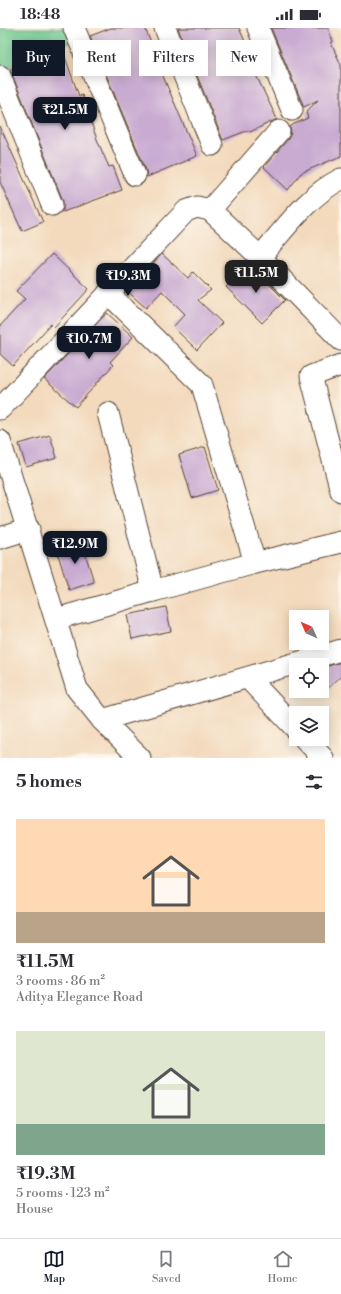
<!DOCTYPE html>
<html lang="en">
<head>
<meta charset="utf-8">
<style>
  :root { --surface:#fff; --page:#f7f7f7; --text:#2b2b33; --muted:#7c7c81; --line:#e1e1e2; --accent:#111827 }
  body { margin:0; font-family:"Libre Bodoni",serif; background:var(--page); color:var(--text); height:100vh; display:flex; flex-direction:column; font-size:15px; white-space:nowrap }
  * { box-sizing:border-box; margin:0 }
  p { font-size:13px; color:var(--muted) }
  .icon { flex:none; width:22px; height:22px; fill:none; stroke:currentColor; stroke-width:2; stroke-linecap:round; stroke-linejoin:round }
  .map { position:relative; height:730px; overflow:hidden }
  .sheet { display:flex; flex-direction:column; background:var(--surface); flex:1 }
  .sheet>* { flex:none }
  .banner { position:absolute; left:12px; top:12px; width:317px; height:36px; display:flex; gap:8px }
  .needle { width:26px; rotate:315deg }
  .fabs { position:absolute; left:289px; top:582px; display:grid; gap:8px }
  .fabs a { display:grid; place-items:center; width:40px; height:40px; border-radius:0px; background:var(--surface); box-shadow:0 2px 10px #0003; font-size:20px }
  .price { position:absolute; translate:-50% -34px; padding:0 9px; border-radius:8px; background:var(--accent); color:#fff; font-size:13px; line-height:26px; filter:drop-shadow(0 1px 2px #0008) }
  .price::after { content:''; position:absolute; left:50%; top:24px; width:12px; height:9px; margin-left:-6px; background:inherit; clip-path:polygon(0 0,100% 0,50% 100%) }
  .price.active { background:#222; color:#fff }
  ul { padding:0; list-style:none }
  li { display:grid; align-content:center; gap:8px; height:212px; padding:0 16px }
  li span { display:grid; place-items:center; height:124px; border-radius:0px; color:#555 }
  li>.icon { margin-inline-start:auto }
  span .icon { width:72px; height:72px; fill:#fffc; stroke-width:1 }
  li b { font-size:17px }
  h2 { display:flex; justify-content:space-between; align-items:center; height:48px; padding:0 16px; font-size:17px }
  .chip { padding:0 14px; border-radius:0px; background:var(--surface); box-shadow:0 2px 10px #0003; font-size:14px; line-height:36px }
  .chip.active { background:var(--accent); color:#fff }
  .status { display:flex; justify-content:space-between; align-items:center; height:28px; padding:0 20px; background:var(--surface); direction:ltr }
  .status svg { height:11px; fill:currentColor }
  .dock { display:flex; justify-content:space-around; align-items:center; height:56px; border-top:1px solid var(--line); background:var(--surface); font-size:11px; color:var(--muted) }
  .dock a { display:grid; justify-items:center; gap:2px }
  .dock .active { color:var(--accent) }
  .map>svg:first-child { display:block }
  .green { fill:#6fca91; stroke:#557a58 }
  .building { fill:#c9aad1 }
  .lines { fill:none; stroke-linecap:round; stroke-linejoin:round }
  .minor-casing { stroke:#574436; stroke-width:23 }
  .minor { stroke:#fff; stroke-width:21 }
</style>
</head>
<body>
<div class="status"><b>18:48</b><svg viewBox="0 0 49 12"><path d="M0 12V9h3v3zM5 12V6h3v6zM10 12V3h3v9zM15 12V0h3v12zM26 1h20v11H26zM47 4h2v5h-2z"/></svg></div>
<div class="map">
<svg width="341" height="730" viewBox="0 0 341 730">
  <rect width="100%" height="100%" fill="#fbf7ec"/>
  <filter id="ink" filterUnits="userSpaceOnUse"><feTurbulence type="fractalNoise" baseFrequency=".025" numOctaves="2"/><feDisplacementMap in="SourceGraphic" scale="8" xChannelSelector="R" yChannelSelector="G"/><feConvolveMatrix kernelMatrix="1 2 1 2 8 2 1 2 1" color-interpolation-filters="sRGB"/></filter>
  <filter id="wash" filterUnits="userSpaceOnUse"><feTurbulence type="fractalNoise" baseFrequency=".012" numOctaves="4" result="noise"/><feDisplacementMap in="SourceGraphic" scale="16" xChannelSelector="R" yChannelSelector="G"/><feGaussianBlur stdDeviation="0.9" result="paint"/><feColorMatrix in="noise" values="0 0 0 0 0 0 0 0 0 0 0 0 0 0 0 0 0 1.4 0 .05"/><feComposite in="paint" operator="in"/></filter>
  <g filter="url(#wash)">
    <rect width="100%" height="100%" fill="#f3dabd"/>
    <!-- green -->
    <path class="green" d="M0,0H65L71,14L2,42L0,38Z"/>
    <g id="blocks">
      <!-- building -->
      <g class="building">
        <path d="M111,0H145L158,33L157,34L197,128L147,149L146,142L90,8Z"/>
        <path d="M178,0H239L248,20L245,21L255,45L277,91L250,104L249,102L223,112Z"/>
        <path d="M271,0H328L333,14L331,15L341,37V128L301,145L288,162L264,139L288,111L291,105L290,99L294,96L308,90L306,84L318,72L304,79Z"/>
        <path d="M62,21L79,68L82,67L91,88L89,89L98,114L109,139L113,138L122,162L63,184V173L10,41Z"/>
        <path d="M0,98L43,194L22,203L0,154Z"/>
        <path d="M52,226L89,261L54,299L51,296L13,338L0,326V298L25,271L16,263Z"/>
        <path d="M162,226L188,250L193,244L211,262L198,272L222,295L197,322L173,299L185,286L162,263L146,280L127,263Z"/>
        <path d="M249,236L285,272L262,295L226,259Z"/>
        <path d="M107,285L133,309L110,334L113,337L76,379L44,351Z"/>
        <path d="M50,407L57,430L26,439L19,416Z"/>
        <path d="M205,419L218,462L192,470L179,427Z"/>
        <path d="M81,512L94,554L69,562L56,520Z"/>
        <path d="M166,579L171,603L132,611L127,587Z"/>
        <path d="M341,634V648L322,666V640Z"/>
      </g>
    </g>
  </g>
  <g filter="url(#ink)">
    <use href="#blocks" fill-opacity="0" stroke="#574436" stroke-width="1"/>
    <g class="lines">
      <defs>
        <g id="minor">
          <path d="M74,0L135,147"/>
          <path d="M165,0L212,117"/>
          <path d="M258,0L292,82"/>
          <path d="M0,48L52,177"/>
          <path d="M210,182L279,103"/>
          <path d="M260,229C285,201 307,168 341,151"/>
          <path d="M108,265L202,357L255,535"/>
          <path d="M341,337L311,348L341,463"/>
          <path d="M0,381L186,183L197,179L210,182L260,229L341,312"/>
          <path d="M108,385L153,563L255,535L341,514"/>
          <path d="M0,413L77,661L102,692L140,730"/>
          <path d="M0,510L29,501"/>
          <path d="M56,591L153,563"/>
          <path d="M248,650L296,701"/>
          <path d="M102,692L341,622"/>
          <path d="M305,711L323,730"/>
        </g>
      </defs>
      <!-- minor casing -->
      <use href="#minor" class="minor-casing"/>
      <!-- minor -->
      <use href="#minor" class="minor"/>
    </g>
  </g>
</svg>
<div class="fabs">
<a><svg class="needle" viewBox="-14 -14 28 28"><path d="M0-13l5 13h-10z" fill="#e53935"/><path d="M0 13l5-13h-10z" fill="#7c7c81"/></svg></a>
<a><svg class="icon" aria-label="locate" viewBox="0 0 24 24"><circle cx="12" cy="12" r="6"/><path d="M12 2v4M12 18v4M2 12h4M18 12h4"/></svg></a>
<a><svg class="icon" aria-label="layers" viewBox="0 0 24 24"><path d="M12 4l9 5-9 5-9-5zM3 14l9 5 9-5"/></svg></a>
</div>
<b class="price" style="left:65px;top:103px">₹21.5M</b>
<b class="price active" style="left:256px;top:266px">₹11.5M</b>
<b class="price" style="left:128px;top:269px">₹19.3M</b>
<b class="price" style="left:89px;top:332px">₹10.7M</b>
<b class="price" style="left:75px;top:537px">₹12.9M</b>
<div class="banner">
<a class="chip active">Buy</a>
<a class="chip">Rent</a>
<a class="chip">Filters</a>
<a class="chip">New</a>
</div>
</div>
<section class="sheet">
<h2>5 homes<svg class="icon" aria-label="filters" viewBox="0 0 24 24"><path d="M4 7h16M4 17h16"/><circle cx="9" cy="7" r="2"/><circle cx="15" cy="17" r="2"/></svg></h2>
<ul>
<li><span style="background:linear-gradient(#ffd9b3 75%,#b9a48a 0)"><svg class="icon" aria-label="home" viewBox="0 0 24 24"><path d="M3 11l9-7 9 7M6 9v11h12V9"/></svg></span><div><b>₹11.5M</b><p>3 rooms · 86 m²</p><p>Aditya Elegance Road</p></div></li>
<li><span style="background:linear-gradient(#dfe7d0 75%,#7fa58c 0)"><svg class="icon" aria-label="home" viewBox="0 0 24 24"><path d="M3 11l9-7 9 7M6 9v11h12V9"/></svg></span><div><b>₹19.3M</b><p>5 rooms · 123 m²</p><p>House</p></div></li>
</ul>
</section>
<nav class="dock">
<a class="active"><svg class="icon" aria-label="map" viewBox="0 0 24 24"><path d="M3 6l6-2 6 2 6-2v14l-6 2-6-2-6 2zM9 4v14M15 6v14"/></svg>Map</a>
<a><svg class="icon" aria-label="saved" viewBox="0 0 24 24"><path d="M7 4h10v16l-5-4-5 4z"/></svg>Saved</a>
<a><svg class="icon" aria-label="home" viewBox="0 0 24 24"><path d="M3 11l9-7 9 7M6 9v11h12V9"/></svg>Home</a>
</nav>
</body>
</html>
